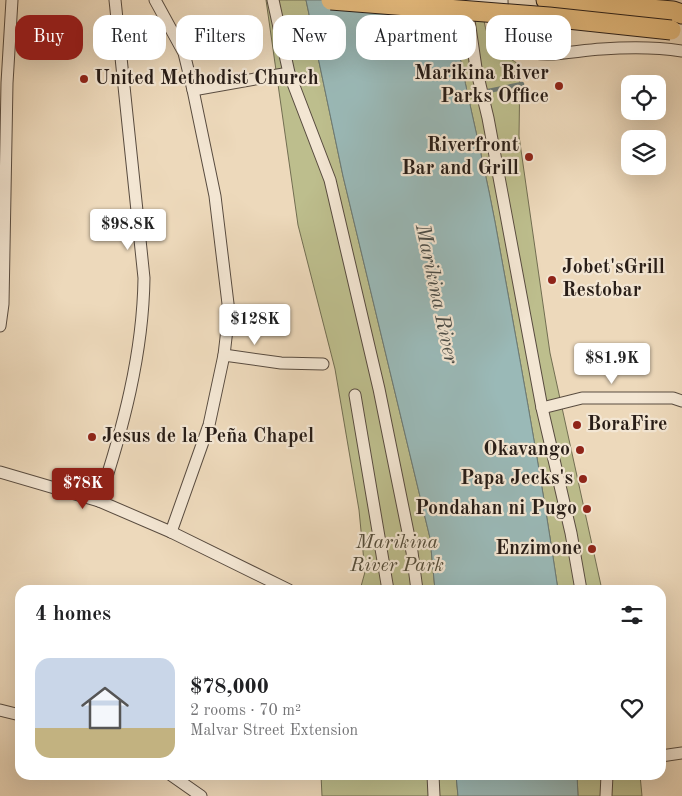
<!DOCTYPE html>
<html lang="en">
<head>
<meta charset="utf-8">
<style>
  :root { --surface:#fff; --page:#f6f6f6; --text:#202124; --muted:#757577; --line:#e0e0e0; --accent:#8f2418 }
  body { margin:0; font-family:"Old Standard TT",serif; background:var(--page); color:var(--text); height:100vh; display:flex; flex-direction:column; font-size:19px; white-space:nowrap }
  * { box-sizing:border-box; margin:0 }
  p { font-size:16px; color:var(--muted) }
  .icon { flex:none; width:28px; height:28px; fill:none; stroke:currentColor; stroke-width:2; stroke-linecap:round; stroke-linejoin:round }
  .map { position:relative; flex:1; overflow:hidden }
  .side { position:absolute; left:15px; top:585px; width:651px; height:195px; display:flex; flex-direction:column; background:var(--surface); border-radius:15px; box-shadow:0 5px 20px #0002 }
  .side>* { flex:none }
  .banner { position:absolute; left:15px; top:15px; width:652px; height:45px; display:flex; gap:10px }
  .fabs { position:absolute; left:621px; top:75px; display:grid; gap:10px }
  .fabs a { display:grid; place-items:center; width:45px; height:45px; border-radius:10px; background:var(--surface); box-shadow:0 5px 20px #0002; font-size:25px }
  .price { position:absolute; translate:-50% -42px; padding:0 11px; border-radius:5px; background:#fff; color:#222; font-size:16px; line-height:32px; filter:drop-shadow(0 1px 2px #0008) }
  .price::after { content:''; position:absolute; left:50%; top:30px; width:15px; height:11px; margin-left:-8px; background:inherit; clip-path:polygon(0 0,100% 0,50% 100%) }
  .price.active { background:var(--accent); color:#fff }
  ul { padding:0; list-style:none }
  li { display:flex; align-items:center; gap:15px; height:125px; padding:0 20px }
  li+li { border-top:1px solid var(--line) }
  li span { display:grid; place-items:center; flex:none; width:140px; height:100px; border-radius:15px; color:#555 }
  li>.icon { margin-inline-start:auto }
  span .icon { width:60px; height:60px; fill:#fffc; stroke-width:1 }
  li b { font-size:21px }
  h2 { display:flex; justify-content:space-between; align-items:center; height:60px; padding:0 20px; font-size:21px }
  .pill { padding:0 18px; border-radius:15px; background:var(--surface); box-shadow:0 5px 20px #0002; font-size:18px; line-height:45px }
  .pill.active { background:var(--accent); color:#fff }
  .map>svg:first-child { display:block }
  .green { fill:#bdbe8d; stroke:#726e52 }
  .water { fill:#9ab9b7; stroke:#6c7b77 }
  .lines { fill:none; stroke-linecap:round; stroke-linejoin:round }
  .stream { stroke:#6c7b77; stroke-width:4.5 }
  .pedestrian-casing { stroke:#594c40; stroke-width:11 }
  .minor-casing { stroke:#594c40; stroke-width:13 }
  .primary-casing { stroke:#281d17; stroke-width:21 }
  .pedestrian { stroke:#f3e6d3; stroke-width:9 }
  .minor { stroke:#f3e6d3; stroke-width:11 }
  .primary { stroke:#e6bc7e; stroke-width:19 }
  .primary-bridge-casing { stroke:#281d17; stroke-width:21; stroke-linecap:butt }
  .primary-bridge { stroke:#e6bc7e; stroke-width:19 }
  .poi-dot { fill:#8f2418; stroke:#f3e6d3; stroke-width:2 }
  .labels { text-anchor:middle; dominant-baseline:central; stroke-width:4.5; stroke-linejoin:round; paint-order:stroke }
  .poi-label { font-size:20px; font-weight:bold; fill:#281d17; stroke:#f3e6d3; text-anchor:end }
  .park-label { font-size:20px; font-style:italic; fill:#554d3a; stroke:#f3e6d3 }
  .water-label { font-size:21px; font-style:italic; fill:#4a4c47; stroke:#f3e6d3 }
</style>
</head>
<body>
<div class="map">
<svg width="682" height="796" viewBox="0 0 682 796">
  <rect width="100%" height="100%" fill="#edd9bb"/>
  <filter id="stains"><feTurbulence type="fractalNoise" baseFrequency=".004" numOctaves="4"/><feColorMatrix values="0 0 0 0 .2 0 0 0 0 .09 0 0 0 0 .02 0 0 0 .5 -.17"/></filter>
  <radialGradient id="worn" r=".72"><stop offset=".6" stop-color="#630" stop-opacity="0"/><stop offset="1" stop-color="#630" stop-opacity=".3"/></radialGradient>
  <!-- green -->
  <g class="green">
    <path d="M266,0H306L343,176L430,538L435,590H360L365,572L359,510L335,369L298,225Z"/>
    <path d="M450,0H483C483,36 489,46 520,65L519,136L550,353L602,590H558C540,467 517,344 495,222C481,147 461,75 450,0Z"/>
    <path d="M321,775H456L458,796H322Z"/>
    <path d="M577,775H640L642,796H578Z"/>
  </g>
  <!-- water -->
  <g class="water">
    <path d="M306,0H450C461,75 481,147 495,222C517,344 540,467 558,590H435L430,538L343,176Z"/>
    <path d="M456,775H577L578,796H458Z"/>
  </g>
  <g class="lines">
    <!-- stream -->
    <path class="stream" d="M464,96L522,84"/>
    <defs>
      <path id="pedestrian" d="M466,1L502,3"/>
      <g id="minor">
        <path d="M155,0L184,53L193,90L215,196L229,312L224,355L209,425L171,532"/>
        <path d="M273,0L289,73L330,180L379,389L412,552L417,590"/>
        <path d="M466,0L476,68L488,118L542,408L571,533L581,590"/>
        <path d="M502,0C502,73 553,52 602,49C628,47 657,47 682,51"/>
        <path d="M193,90L289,73"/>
        <path d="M0,326L3,304L7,83L12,0"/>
        <path d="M224,355L281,363L323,364"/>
        <path d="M355,395L388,590"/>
        <path d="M542,408L582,398H673L682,401"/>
        <path d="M0,472L99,501L171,532L289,590"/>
        <path d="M99,501C123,429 143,354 144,278L115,0"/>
        <path d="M0,710L20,715"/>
        <path d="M661,756L682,753"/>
        <path d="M171,775L201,796"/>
        <path d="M433,775L434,796"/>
        <path d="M606,796L607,775"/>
      </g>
      <path id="primary" d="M546,0L673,11L682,14"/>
    </defs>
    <!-- pedestrian casing -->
    <use href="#pedestrian" class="pedestrian-casing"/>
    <!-- minor casing -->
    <use href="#minor" class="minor-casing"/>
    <!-- primary casing -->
    <use href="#primary" class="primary-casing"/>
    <!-- pedestrian -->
    <use href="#pedestrian" class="pedestrian"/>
    <!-- minor -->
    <use href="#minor" class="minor"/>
    <!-- primary -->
    <use href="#primary" class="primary"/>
    <defs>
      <path id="primary-bridge" d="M331,0L549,17L671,30"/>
    </defs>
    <!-- primary-bridge casing -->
    <use href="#primary-bridge" class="primary-bridge-casing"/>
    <!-- primary-bridge -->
    <use href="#primary-bridge" class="primary-bridge"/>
  </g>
  <!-- markers -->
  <g class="poi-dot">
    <circle cx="84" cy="79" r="5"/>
    <circle cx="559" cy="86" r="5"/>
    <circle cx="529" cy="157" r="5"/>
    <circle cx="552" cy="280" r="5"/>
    <circle cx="577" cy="425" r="5"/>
    <circle cx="92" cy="437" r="5"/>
    <circle cx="580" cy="450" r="5"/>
    <circle cx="583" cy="479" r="5"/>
    <circle cx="587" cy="509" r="5"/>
    <circle cx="592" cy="549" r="5"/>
  </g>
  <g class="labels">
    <!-- poi labels -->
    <g class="poi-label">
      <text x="549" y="74">Marikina River<tspan x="549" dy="23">Parks Office</tspan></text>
      <text x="94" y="79" text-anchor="start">United Methodist Church</text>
      <text x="519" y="146">Riverfront<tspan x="519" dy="23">Bar and Grill</tspan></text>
      <text x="562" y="268" text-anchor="start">Jobet'sGrill<tspan x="562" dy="23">Restobar</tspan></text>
      <text x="587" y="425" text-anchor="start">BoraFire</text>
      <text x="102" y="437" text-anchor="start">Jesus de la Peña Chapel</text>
      <text x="570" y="450">Okavango</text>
      <text x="573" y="479">Papa Jecks's</text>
      <text x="577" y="509">Pondahan ni Pugo</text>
      <text x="582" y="549">Enzimone</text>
    </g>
    <!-- park labels -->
    <g class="park-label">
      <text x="397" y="543">Marikina<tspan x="397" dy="23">River Park</tspan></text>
    </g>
    <!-- water labels -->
    <g class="water-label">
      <text transform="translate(436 294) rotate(78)">Marikina River</text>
    </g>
  </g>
  <rect width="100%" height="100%" filter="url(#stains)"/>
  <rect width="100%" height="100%" fill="url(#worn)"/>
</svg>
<div class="fabs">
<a><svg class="icon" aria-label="locate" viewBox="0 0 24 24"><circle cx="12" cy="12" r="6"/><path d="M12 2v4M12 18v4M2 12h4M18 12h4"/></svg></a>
<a><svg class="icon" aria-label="layers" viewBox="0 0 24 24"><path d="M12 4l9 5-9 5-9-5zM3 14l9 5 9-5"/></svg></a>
</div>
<b class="price" style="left:128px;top:251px">$98.8K</b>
<b class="price" style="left:255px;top:346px">$128K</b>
<b class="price" style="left:612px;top:385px">$81.9K</b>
<b class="price active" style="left:83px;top:510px">$78K</b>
<div class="banner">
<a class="pill active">Buy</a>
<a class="pill">Rent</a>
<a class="pill">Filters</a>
<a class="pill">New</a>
<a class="pill">Apartment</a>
<a class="pill">House</a>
</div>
<section class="side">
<h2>4 homes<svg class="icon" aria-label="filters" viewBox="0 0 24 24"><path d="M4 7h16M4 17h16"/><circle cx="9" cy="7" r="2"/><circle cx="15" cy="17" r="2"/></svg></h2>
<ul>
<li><span style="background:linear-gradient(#c9d6e8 70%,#c2b280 0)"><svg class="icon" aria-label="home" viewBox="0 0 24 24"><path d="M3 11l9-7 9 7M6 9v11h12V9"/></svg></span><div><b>$78,000</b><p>2 rooms · 70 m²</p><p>Malvar Street Extension</p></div><svg class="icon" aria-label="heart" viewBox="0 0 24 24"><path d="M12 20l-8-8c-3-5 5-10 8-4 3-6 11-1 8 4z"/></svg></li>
</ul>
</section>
</div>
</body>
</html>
